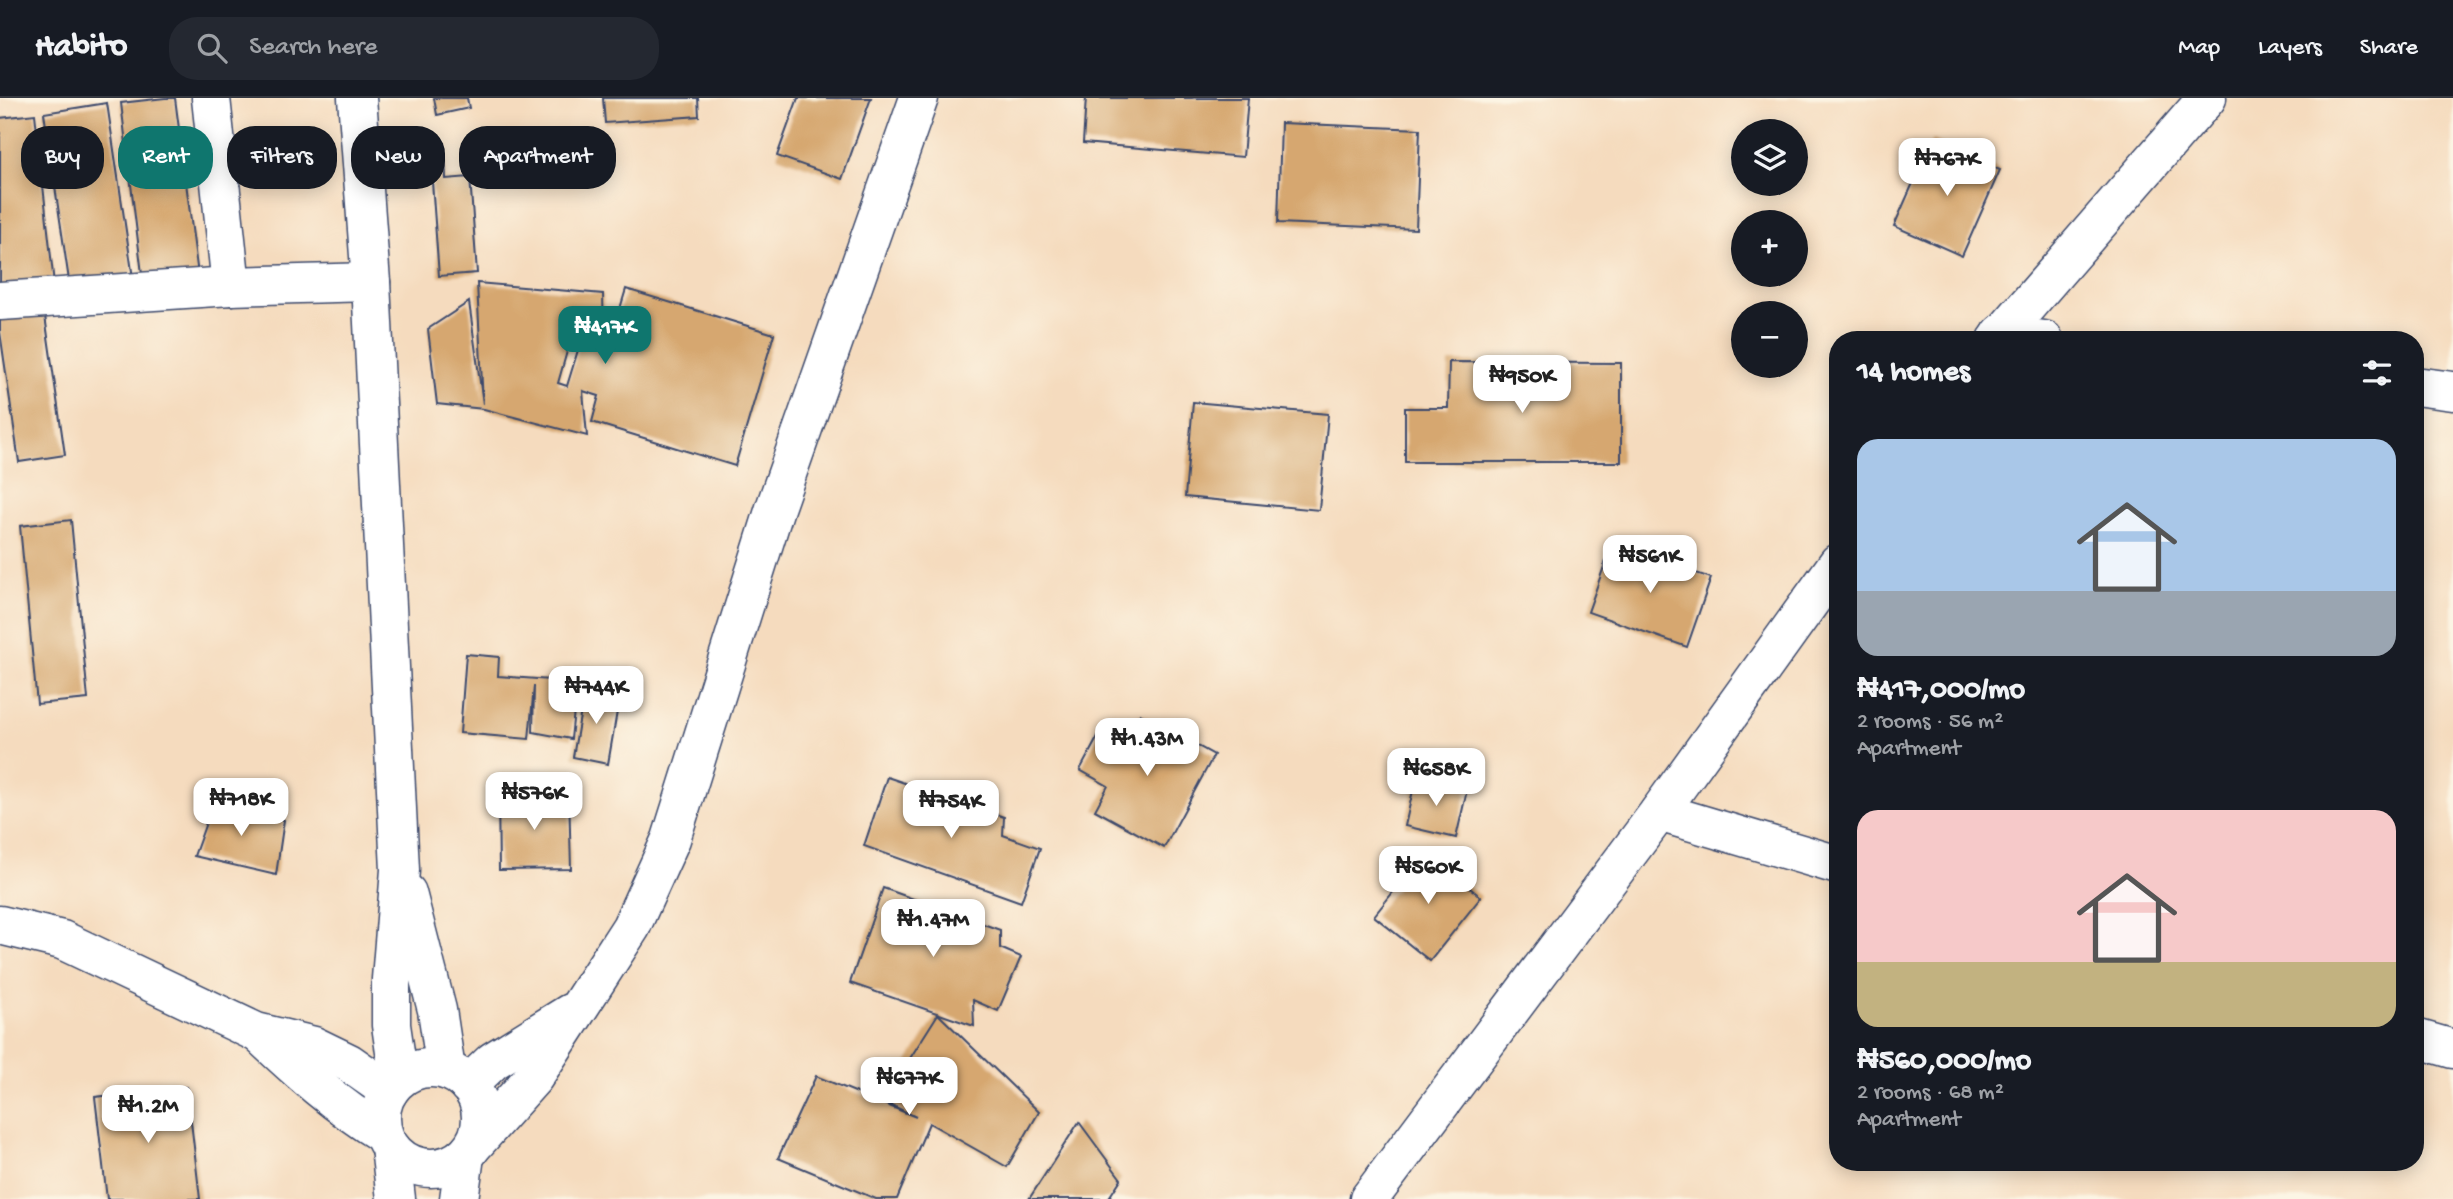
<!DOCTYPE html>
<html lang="en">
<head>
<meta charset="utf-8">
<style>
  :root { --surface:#171b24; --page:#242831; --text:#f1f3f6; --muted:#9ea1a6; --line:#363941; --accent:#0f766e }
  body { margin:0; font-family:"Gochi Hand",sans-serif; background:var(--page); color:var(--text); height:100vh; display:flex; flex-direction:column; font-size:26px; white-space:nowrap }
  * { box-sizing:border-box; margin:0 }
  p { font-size:23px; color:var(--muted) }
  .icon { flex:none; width:38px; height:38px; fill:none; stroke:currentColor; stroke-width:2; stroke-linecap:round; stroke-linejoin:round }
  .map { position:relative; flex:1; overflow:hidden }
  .side { position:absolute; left:1829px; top:233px; width:595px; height:840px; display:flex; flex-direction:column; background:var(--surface); border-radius:28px; box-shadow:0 4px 18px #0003 }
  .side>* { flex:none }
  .top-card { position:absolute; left:21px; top:28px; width:665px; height:63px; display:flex; gap:14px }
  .buttons { position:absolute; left:1731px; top:21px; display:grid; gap:14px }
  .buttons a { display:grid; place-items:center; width:77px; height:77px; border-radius:50%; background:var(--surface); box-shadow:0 4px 18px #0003; font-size:35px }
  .price { position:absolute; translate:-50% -60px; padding:0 16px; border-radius:14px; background:#fff; color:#222; font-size:23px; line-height:46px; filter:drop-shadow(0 2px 4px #0008) }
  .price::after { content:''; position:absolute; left:50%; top:42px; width:21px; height:16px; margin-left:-10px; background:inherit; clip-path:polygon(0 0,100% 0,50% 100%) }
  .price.on { background:var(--accent); color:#fff }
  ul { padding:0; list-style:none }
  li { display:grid; align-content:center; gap:14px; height:371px; padding:0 28px }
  li span { display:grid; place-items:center; height:217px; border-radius:21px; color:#555 }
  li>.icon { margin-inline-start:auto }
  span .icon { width:126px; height:126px; fill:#fffc; stroke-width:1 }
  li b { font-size:30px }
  h2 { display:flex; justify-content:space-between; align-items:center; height:84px; padding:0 28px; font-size:30px }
  .pill { padding:0 24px; border-radius:28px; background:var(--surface); box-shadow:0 4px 18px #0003; font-size:24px; line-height:63px }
  .pill.on { background:var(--accent); color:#fff }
  header { display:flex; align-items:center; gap:42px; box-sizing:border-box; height:98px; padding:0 35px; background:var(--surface); border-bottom:2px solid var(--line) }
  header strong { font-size:33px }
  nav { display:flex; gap:38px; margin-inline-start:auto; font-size:24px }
  .search { width:490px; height:63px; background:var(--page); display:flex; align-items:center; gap:18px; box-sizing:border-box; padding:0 24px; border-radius:28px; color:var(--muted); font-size:26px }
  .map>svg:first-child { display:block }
  .building { fill:#d6a76f }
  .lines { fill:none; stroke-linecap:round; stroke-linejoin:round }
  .minor-casing { stroke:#3c496c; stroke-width:41 }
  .secondary-casing { stroke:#3c496c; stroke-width:41 }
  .primary-casing { stroke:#3c496c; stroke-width:41 }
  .minor { stroke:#fff; stroke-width:38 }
  .secondary { stroke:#fff; stroke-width:38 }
  .primary { stroke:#fff; stroke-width:38 }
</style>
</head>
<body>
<header>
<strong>Habito</strong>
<div class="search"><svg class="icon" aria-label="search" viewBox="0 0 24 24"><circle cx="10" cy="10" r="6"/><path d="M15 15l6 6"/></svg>Search here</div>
<nav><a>Map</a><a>Layers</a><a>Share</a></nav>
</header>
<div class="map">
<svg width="2453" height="1101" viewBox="0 0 2453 1101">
  <rect width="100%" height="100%" fill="#fcf5e5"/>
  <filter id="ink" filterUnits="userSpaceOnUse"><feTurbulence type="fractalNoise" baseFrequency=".0143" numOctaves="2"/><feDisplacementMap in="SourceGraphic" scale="14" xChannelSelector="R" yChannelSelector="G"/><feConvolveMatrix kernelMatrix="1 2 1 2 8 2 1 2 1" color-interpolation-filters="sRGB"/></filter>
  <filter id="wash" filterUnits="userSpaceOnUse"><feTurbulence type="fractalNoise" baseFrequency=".00686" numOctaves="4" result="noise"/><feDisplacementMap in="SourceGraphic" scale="28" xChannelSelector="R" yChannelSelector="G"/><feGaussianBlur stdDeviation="1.57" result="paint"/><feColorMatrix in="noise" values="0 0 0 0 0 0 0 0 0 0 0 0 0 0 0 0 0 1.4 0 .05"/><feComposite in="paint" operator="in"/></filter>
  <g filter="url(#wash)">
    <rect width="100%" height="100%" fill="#f5dbbe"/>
    <g id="blocks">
      <!-- building -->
      <g class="building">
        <path d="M165,0H175L198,177L143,184L121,5Z"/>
        <path d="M434,0H467L469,10L437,17Z"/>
        <path d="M603,0H698L699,18L605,25Z"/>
        <path d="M798,0H871L842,81L777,58Z"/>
        <path d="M1086,0H1248L1243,59L1083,45Z"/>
        <path d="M107,5L133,180L70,189L44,15Z"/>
        <path d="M35,16L54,186L0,191V20Z"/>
        <path d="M1281,25L1420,31L1416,131L1278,125Z"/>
        <path d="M1932,42L2000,72L1962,158L1894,128Z"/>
        <path d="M445,56L446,81L470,79L477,175L439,178L430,57Z"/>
        <path d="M477,185L603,196L604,236L573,232L558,285L567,288L582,239L609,247L626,191L774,236L735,368L592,324L599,298L583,293L587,338L484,311L437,306L428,231L469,204L483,306Z"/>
        <path d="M44,211L65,357L19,364L0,234V218Z"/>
        <path d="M1449,264L1621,265V364H1405V310H1448Z"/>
        <path d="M1193,304L1328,316L1319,412L1185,399Z"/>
        <path d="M71,422L88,601L37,606L20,428Z"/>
        <path d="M1612,446L1711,480L1687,549L1588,514Z"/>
        <path d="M466,556L499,559L498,578L577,584L571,641L533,634L534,588L529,641L460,635Z"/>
        <path d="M585,589L620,596L608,666L573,659Z"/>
        <path d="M1140,616L1214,657L1164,750L1095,712L1108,688L1080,672L1101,633L1123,646Z"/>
        <path d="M887,679L1004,719L1003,737L1040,750L1021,804L864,748Z"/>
        <path d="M1416,679L1467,692L1456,740L1405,728Z"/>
        <path d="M569,695L571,771L499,772L498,696Z"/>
        <path d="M215,700L284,722L276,777L194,758Z"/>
        <path d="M1425,754L1481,799L1430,863L1374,818Z"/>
        <path d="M883,790L1000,832V850L1021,859L998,913L973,902L974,928L850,885Z"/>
        <path d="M938,916L1039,1014L1007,1069L929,1025L897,1101H876L778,1060L816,978L916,1019L883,1003Z"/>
        <path d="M187,989L200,1101H107L95,999Z"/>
        <path d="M1079,1024L1121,1081L1108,1101H1029Z"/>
      </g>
    </g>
  </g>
  <g filter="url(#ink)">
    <use href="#blocks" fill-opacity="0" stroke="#3c496c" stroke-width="2"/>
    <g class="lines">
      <defs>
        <g id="minor">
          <path d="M211,0L231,188"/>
          <path d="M0,203L231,188L371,184"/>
          <path d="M2001,236L2044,242"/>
          <path d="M1997,242L2207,0"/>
          <path d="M2415,288L2453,293"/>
          <path d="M1659,714L1838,767"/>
          <path d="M2415,940L2453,951"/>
          <path d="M1369,1101L1659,714L1838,465"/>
        </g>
        <g id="secondary">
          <path d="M0,827L62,842L256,934L314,948L349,965L389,993"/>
          <path d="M258,935C297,972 337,1008 383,1036"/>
          <path d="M468,987L493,963L570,915"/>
          <path d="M476,1044L534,979L580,908L631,829L671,741L775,410L919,0"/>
        </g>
        <g id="primary">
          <path d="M357,0L371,184L400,772L391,881V927L399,981"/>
          <path d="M407,795L437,912L446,972"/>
          <circle cx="431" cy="1020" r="50"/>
          <path d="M390,1049L396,1101"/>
          <path d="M459,1101L465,1058"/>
        </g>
      </defs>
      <!-- minor casing -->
      <use href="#minor" class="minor-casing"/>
      <!-- secondary casing -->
      <use href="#secondary" class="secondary-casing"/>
      <!-- primary casing -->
      <use href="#primary" class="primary-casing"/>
      <!-- minor -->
      <use href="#minor" class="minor"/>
      <!-- secondary -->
      <use href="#secondary" class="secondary"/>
      <!-- primary -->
      <use href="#primary" class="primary"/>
    </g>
  </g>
</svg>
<div class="buttons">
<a><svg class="icon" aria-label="layers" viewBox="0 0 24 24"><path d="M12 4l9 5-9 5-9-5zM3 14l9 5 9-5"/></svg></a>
<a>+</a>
<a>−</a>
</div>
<b class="price" style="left:1947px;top:100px">₦767K</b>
<b class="price on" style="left:605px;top:268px">₦417K</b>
<b class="price" style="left:1522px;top:317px">₦950K</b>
<b class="price" style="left:1650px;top:497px">₦561K</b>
<b class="price" style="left:596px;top:628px">₦744K</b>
<b class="price" style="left:1147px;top:680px">₦1.43M</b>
<b class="price" style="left:1436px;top:710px">₦658K</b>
<b class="price" style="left:534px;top:734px">₦576K</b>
<b class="price" style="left:241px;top:740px">₦718K</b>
<b class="price" style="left:951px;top:742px">₦754K</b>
<b class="price" style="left:1428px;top:808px">₦560K</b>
<b class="price" style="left:933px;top:861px">₦1.47M</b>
<b class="price" style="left:909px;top:1019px">₦677K</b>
<b class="price" style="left:148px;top:1047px">₦1.2M</b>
<div class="top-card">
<a class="pill">Buy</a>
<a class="pill on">Rent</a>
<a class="pill">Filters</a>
<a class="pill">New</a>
<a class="pill">Apartment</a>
</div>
<section class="side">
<h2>14 homes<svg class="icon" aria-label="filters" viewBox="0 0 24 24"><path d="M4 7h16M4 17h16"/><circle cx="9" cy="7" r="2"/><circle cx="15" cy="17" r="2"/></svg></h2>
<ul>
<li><span style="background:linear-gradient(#a9c7e8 70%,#9aa5b1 0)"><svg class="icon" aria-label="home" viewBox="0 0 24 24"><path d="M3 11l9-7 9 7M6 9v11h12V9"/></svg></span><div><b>₦417,000/mo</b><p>2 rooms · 56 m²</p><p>Apartment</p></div></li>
<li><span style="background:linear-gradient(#f6c9c9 70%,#c2b280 0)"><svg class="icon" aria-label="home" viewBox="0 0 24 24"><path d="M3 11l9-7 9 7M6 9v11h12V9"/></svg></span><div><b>₦560,000/mo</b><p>2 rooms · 68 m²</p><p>Apartment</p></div></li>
</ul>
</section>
</div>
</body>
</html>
